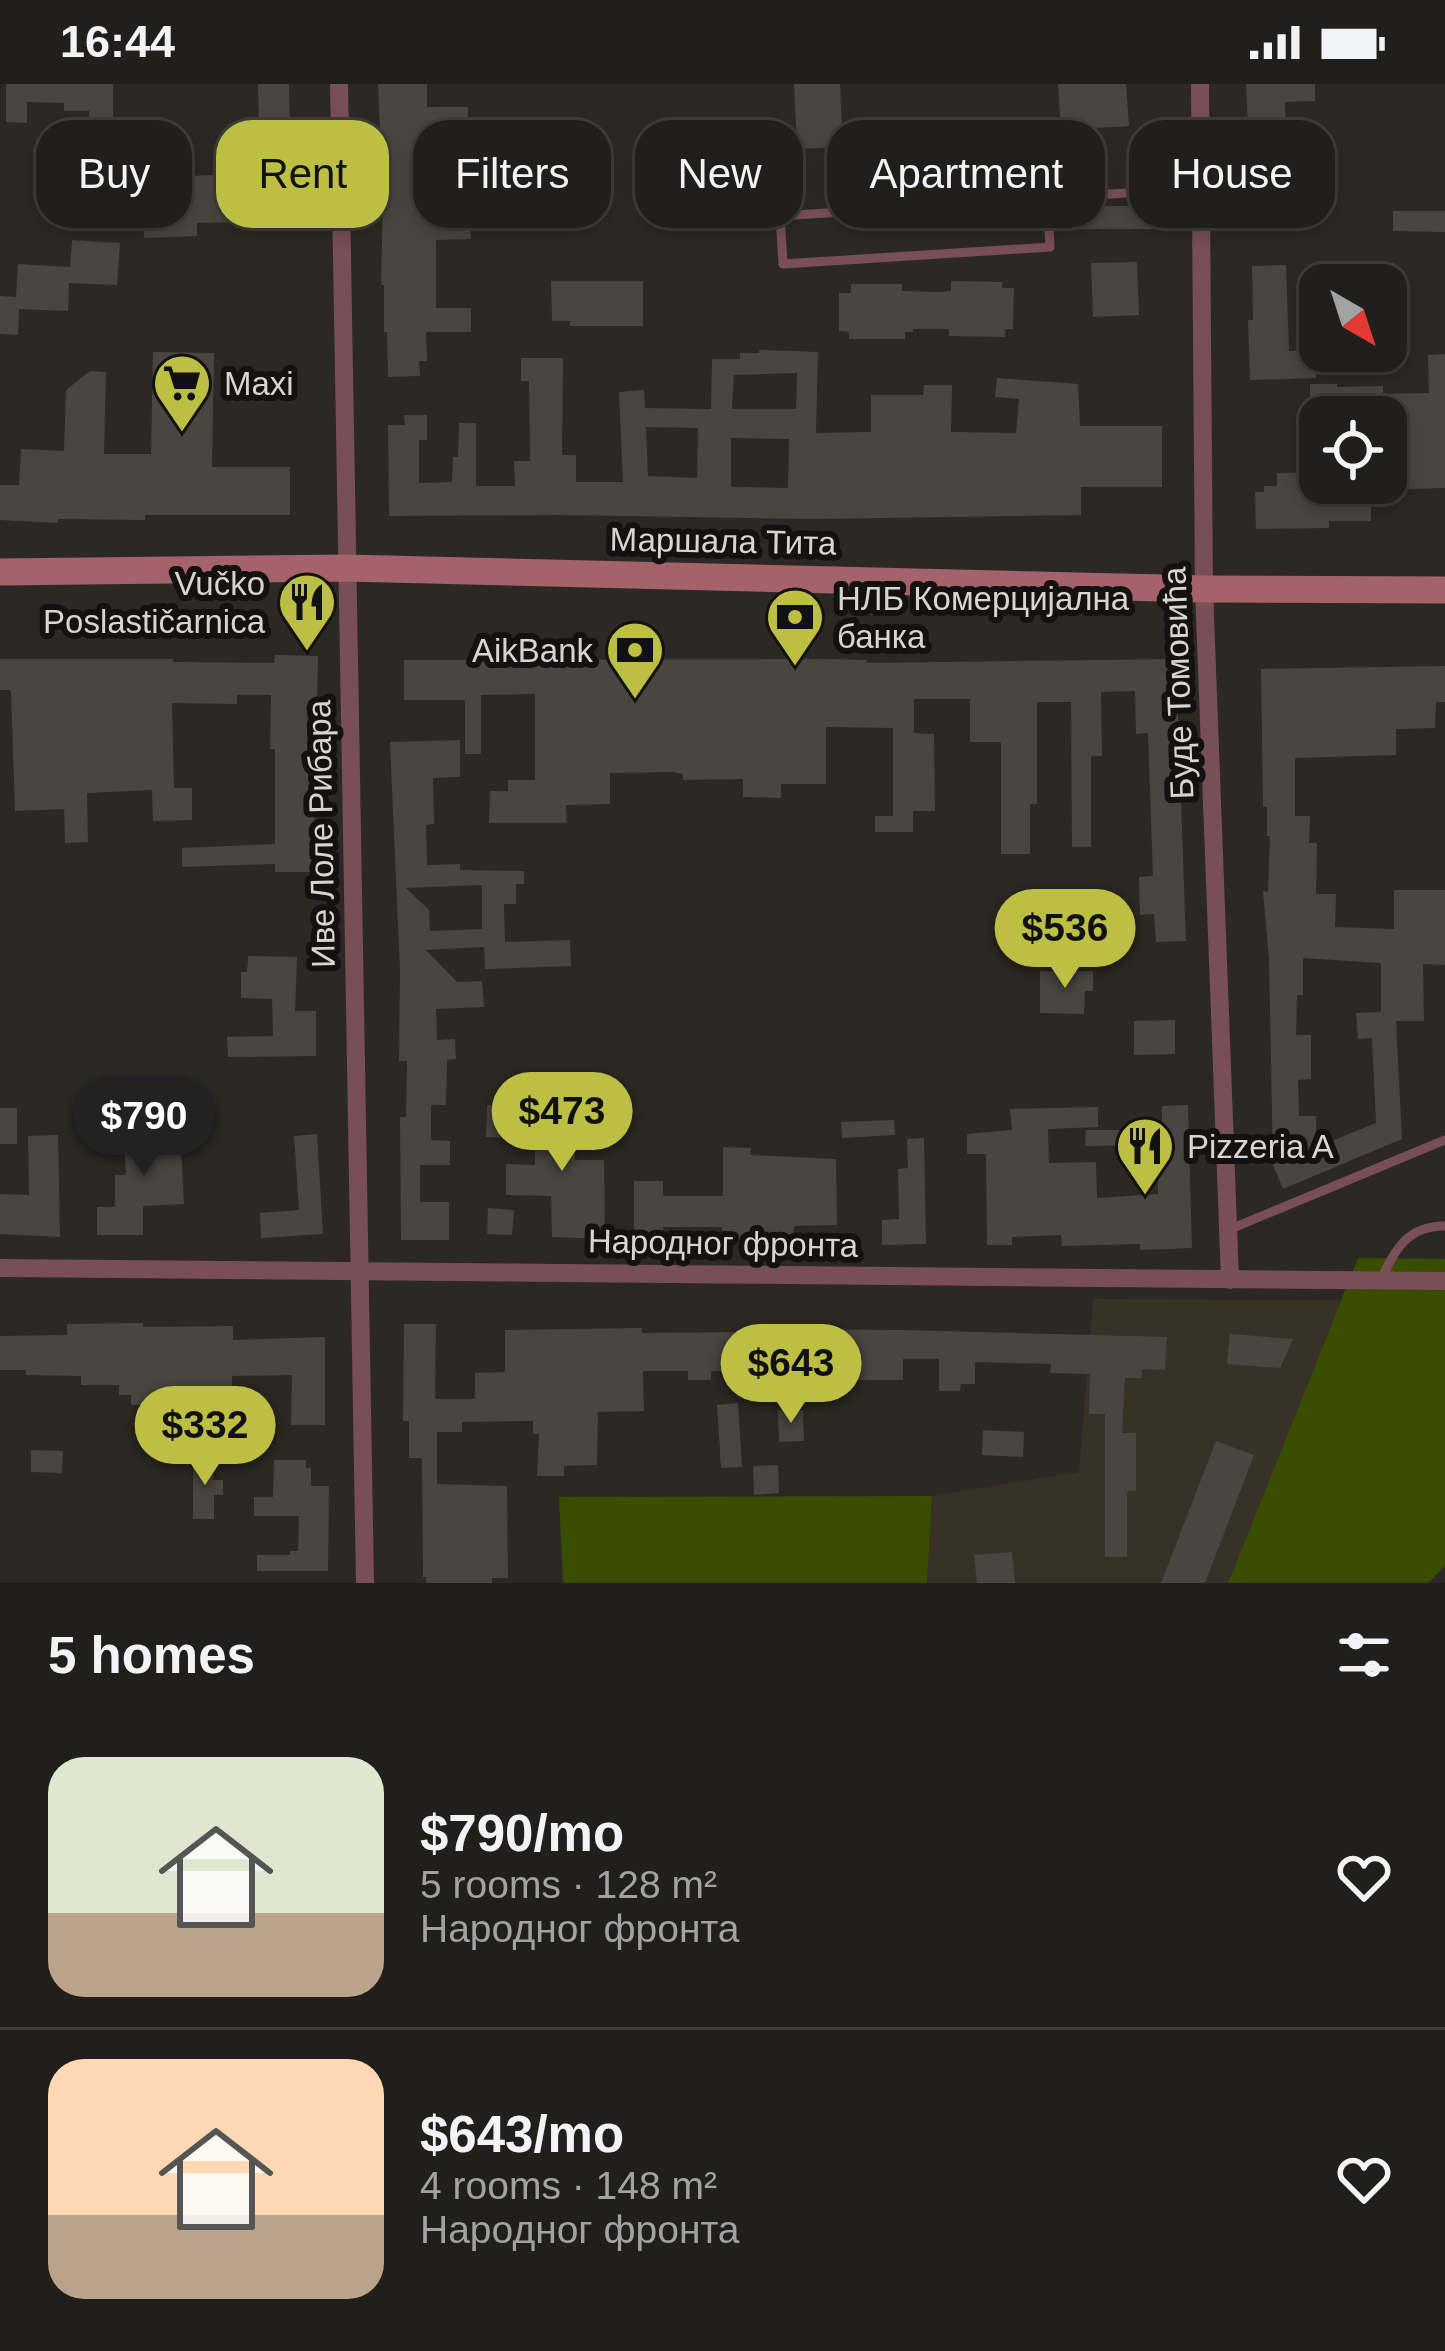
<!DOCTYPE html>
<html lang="en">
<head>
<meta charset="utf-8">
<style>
  :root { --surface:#211f1b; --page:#2d2c28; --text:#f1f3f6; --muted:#a2a2a3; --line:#3e3d3a; --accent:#bcbf44 }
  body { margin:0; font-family:Arial,sans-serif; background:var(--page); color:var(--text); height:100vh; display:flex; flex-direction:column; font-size:45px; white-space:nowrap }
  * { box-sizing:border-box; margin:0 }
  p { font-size:39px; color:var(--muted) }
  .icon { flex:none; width:66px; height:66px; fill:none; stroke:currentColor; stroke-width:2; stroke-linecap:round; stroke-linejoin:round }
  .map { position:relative; height:1499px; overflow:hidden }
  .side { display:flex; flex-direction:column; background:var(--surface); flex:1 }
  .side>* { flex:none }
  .top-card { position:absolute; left:36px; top:36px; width:1374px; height:108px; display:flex; gap:24px }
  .needle { width:78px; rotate:141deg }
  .buttons { position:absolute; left:1299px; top:180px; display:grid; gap:24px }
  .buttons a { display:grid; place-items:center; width:108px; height:108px; border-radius:24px; background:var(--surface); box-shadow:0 6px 18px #0003,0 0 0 3px var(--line); font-size:60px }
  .price { position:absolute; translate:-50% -102px; padding:0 27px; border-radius:42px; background:var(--accent); color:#111; font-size:39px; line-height:78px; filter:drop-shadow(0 3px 6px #0008) }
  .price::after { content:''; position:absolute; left:50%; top:72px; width:36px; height:27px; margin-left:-18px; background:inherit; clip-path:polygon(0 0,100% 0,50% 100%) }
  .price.selected { background:#222; color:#fff }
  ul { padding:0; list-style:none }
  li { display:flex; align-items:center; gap:36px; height:300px; padding:0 48px }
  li+li { border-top:3px solid var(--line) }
  li span { display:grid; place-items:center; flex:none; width:336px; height:240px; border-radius:36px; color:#555 }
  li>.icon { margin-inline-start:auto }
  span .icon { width:144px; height:144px; fill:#fffc; stroke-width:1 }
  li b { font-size:51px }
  h2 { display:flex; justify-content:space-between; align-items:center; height:144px; padding:0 48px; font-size:51px }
  .chip { padding:0 42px; border-radius:36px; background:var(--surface); box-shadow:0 6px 18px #0003,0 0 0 3px var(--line); font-size:42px; line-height:108px }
  .chip.selected { background:var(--accent); color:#111 }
  .status { display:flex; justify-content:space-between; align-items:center; height:84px; padding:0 60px; background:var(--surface); direction:ltr }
  .status svg { height:33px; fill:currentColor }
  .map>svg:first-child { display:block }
  .built { fill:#383127 }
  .green { fill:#384d00 }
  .building { fill:#494641; fill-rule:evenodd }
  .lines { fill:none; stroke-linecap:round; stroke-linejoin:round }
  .lane { stroke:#784f54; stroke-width:9 }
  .street { stroke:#784f54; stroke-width:18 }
  .secondary { stroke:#a4636b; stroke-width:27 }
  .labels { text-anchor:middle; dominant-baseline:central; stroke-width:12; stroke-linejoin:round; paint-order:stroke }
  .poi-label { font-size:33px; fill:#d7d5d2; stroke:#131210; text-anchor:start }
  .street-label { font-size:33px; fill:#d7d5d2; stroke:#131210 }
</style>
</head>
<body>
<div class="status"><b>16:44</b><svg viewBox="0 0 49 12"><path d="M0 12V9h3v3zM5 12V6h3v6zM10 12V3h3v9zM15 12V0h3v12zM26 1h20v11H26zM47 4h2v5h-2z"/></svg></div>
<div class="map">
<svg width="1445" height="1499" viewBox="0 0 1445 1499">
  <rect width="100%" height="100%" fill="#2c2924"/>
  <!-- built -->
  <path class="built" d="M1093,1215L1341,1216L1228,1499H927L932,1412L1079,1388Z"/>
  <!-- green -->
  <g class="green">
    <path d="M1358,1174L1445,1175V1482L1428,1499H1228Z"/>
    <path d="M932,1412L927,1499H563L559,1413Z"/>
  </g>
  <!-- building -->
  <g class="building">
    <path d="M6,0H113V41H89V27H64V19L27,18V39L6,38Z"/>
    <path d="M258,0H289L290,46L259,47Z"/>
    <path d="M378,0H427V23H468L467,72H445L447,135H470L471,155L436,156V224H471V248H426L427,277H419L420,292L388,293L387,248H384V201H381L383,116Z"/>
    <path d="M794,0H840L843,63L797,65Z"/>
    <path d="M1058,0H1126L1129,42L1061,46Z"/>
    <path d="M1246,0H1315V17L1285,18L1286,48H1289L1290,122L1246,123V85H1250Z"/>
    <path d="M1055,50L1057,97L990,99L988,52Z"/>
    <path d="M942,52L945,98L865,103L862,57Z"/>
    <path d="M284,76L285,118L242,120V138L197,139V152L144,154L143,112L192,110L191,92L240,90L239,78Z"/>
    <path d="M1072,122H1156V145H1071Z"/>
    <path d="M1393,127H1445V148L1393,147Z"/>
    <path d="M72,156L120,159L117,201L69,199L68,227L19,225L18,251L0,250V212L16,213L18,180L70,183Z"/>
    <path d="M1137,178L1139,231L1093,233L1091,179Z"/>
    <path d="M1286,181L1289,267L1315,266L1316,294L1250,296L1248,236H1253L1252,182Z"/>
    <path d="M551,197H643V242H570V237H552Z"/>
    <path d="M951,197L1002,198V204H1014L1013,245H1005V253L949,252V245H913V248H905V255H849V248L839,247V209H851V200H902V207L939,208L951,207Z"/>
    <path d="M759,266L818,268L816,349L871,348V311H923L924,301H952L951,348L1016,349L1019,315L995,313L997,294L1078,300L1080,342H1162V403H1081V431L815,435L562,431L389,432L388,341H405L404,331H427V356H419V399L452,398L453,373H458L459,339H476V402H515L514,377H530L529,297H521V274H563L562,371H576V398H623L619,308L644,306L645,324L711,325L712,275H740V269H759ZM797,289L796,325H732L734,291ZM646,343L698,344L697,394L648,392ZM731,354L789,355L788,404L731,403Z"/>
    <path d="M153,268L214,269L212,383H290V431H145V436L58,435V439L0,436V401H19L21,365L64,367L66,306L90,287L106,288L104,370H151Z"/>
    <path d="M1445,270V404L1409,405L1407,357H1399L1398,333H1317V323H1310V300H1337V303L1383,302V310L1429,309L1428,271Z"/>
    <path d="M1320,388V399H1371V437H1329V444L1256,445L1255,408H1264V402H1277V389Z"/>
    <path d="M275,571L318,572L317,620H308L307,640V669H314L315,788H275V780L182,783V764L275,760V665H270L271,611H237V620L172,619L174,704H192V736L153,737L152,706L87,709L88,758L65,759L64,725L15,727L11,609L10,606H0V575H173V578L274,579Z"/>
    <path d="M825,575L867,576L866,579L1176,575L1186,857L1156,858L1154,830L1140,831L1139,793L1153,792L1148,649L1136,650L1135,607L1101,608L1102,672H1091V763H1072L1071,618H1037V720H1030V770H1001V658H970V615H914V649L934,650L935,727H913V748H875V732H893V644L826,643V700H781V714L743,713V695L683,696V690L673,688L610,689V720L566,721L567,739H489L490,707H508V696H535V610L481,611V670H465V616H404V576Z"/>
    <path d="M1445,582V618H1436L1435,644L1396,645V671L1295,674V732H1310L1309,759H1317L1316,810H1336L1335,843L1394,845V806H1445V881L1423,880L1424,937H1396L1402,1055L1283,1105L1273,1081L1269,875L1263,807L1268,808L1270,752H1267V723H1263L1261,585ZM1303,874L1381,879V928L1356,929L1358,955L1372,954L1376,1039L1317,1063L1316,1032H1299L1298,996L1311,995V951H1296L1297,911H1303Z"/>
    <path d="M460,656V693L433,694L434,740L426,741L427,781L460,780V786L524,787V800H516V820H504L505,858L570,856L571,882L485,885L484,863L426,866L457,898L482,897L484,923L436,925L437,956L455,955L456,975L447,976L446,1021H431V1056L450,1057V1081H420V1118H449V1156H401L400,1033H406L407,977H399L400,886L390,658ZM482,801V845L430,847L429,826L406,804Z"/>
    <path d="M248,872L297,873L295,927H316V972L228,973L227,953L273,952L272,915L241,914V888H247Z"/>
    <path d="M1040,887H1093V907H1085L1084,930L1040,929Z"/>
    <path d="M1175,936V970L1134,971V937Z"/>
    <path d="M551,1008V1018L574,1017L575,1076H604L605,1155L552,1153L551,1112L506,1111V1080L535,1081L534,1009Z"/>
    <path d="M487,1021L507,1022L505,1054L486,1053Z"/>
    <path d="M1188,1021L1192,1164L1140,1166V1160L1062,1162L1061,1151L1012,1153V1161H987L986,1070H967V1050L1012,1046L1010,1025L1098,1023V1043L1048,1045L1049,1079L1096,1078L1097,1114L1158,1110L1157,1061L1085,1062L1086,1046H1157L1162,1043V1022Z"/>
    <rect x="0" y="1024" width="17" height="36"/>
    <path d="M894,1036L895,1051L842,1054L841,1038Z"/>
    <path d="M141,1037L142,1046L180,1044L184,1120L143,1122V1151H97V1123H115V1091H126L123,1038Z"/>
    <path d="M317,1050L323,1150L261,1154L260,1129L299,1126L294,1052Z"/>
    <path d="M58,1051L60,1153L0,1150V1110L29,1111L28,1052Z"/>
    <path d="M924,1054L926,1160L882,1161V1136L899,1135L898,1085L908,1084L907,1055Z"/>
    <path d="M723,1063L751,1064L750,1071L836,1075L837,1141L794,1142L793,1162L722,1159V1143H663V1155H634V1097H663V1112H723Z"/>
    <path d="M488,1124L514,1126L512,1151L487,1150Z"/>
    <path d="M143,1239V1243L233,1242V1256L325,1253V1341H291L292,1291L232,1292V1326H216V1321H131V1311H119V1301H81V1292L26,1291V1286H0V1252L67,1251V1240Z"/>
    <path d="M404,1240H436L435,1315H475V1289L505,1288V1246L642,1244V1249L745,1248V1245L903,1246L1167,1253L1165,1286L1142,1285V1294H1125L1122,1349H1136V1407H1127V1473H1105V1330H1089L1090,1290L1050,1289L1051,1280L975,1278V1300H961L960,1307H939V1275H903V1296H853V1304L823,1303V1292H786V1281H771V1273L736,1274V1287H711V1296H688V1287H643L644,1327L598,1328L597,1381L564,1382V1392H537L539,1350H533V1337L462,1338V1348H437V1400L507,1402L508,1494H492V1499H426V1493H423L422,1374H409V1337H403Z"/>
    <path d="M1230,1250L1293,1255L1280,1284L1227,1280Z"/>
    <path d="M738,1319L742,1383L721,1384L717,1321Z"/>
    <path d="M778,1326H803L804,1357L779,1358Z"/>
    <path d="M983,1346L1024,1348L1023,1373L982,1371Z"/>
    <path d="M1216,1357L1254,1371L1205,1499H1161Z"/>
    <path d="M31,1366L63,1367L62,1389L31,1388Z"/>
    <path d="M193,1373H213V1396H223V1411H214V1435H193Z"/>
    <path d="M274,1376H306V1384H311V1402H329L328,1487H257V1471H290V1467H298L299,1432H254V1413H273Z"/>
    <path d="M778,1381L779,1409L754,1411L753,1382Z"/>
    <path d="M1012,1468L1015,1499H977L974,1471Z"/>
  </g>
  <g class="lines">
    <!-- lane -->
    <g class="lane">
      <path d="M1047,115L1050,163L783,180L780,132L1202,104"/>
      <path d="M259,137L342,136"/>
      <path d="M1228,1146L1445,1056"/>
      <path d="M1381,1195C1396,1165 1407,1142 1445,1142"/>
    </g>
    <!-- street -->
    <g class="street">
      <path d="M339,0L365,1499"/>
      <path d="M1200,0L1204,505L1230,1196"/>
      <path d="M0,1184C482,1184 963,1197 1445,1197"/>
    </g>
    <!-- secondary -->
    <path class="secondary" d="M0,488L347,484L1204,505L1445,506"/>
  </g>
  <!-- icons -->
  <defs>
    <symbol id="supermarket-pin" viewBox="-11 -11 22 30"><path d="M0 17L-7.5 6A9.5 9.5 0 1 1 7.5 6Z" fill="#bcbf44" stroke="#131210"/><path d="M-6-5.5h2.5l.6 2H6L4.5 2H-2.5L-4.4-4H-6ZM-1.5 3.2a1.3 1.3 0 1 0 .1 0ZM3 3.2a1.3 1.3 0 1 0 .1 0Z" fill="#111"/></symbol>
    <symbol id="restaurant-pin" viewBox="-11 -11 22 30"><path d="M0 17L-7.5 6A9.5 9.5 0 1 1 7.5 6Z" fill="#bcbf44" stroke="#131210"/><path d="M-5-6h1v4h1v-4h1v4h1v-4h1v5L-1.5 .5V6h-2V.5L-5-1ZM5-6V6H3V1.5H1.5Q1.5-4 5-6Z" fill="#111"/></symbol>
    <symbol id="bank-pin" viewBox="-11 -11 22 30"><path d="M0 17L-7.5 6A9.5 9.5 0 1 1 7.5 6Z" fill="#bcbf44" stroke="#131210"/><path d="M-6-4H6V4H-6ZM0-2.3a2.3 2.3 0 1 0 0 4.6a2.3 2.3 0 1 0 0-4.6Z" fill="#111"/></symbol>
  </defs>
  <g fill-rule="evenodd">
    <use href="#supermarket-pin" x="149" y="266" width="66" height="90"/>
    <use href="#restaurant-pin" x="274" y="485" width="66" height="90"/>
    <use href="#bank-pin" x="762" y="500" width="66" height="90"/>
    <use href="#bank-pin" x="602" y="533" width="66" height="90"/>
    <use href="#restaurant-pin" x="1112" y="1029" width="66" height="90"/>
  </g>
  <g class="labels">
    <!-- poi labels -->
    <g class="poi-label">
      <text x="224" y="299">Maxi</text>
      <text x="265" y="499" text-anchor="end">Vučko<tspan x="265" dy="38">Poslastičarnica</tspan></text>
      <text x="837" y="514">НЛБ Комерцијална<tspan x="837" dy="38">банка</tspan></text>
      <text x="593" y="566" text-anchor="end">AikBank</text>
      <text x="1187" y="1062">Pizzeria A</text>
    </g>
    <!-- street labels -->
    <g class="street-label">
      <text transform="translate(723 457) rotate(1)">Маршала Тита</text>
      <text transform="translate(1178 599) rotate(-92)">Буде Томовића</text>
      <text transform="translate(321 750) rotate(-91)">Иве Лоле Рибара</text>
      <text transform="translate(723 1159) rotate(1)">Народног фронта</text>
    </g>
  </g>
</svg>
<div class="buttons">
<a><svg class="needle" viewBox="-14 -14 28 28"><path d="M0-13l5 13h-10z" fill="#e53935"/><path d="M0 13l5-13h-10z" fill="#a2a2a3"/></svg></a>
<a><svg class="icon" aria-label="locate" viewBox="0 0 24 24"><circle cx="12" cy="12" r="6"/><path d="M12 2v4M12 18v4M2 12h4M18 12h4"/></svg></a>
</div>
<b class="price" style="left:1065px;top:907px">$536</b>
<b class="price" style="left:562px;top:1090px">$473</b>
<b class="price selected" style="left:144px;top:1095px">$790</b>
<b class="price" style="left:791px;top:1342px">$643</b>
<b class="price" style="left:205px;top:1404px">$332</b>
<div class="top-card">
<a class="chip">Buy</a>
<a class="chip selected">Rent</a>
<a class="chip">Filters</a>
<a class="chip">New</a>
<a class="chip">Apartment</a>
<a class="chip">House</a>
</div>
</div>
<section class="side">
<h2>5 homes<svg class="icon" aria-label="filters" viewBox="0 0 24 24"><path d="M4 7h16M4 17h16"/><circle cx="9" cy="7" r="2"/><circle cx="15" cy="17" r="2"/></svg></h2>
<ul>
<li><span style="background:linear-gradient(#dfe7d0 65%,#b9a48a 0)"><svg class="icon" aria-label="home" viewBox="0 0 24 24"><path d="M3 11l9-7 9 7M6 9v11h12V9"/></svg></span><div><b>$790/mo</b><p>5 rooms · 128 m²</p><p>Народног фронта</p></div><svg class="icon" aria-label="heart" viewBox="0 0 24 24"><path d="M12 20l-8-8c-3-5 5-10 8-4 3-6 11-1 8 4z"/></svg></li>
<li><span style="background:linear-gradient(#ffd9b3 65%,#b9a48a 0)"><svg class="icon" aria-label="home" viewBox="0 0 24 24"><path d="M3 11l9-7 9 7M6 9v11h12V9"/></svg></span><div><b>$643/mo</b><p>4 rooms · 148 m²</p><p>Народног фронта</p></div><svg class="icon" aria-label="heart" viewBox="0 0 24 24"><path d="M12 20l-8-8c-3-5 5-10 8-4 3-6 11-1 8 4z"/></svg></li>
</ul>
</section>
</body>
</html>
